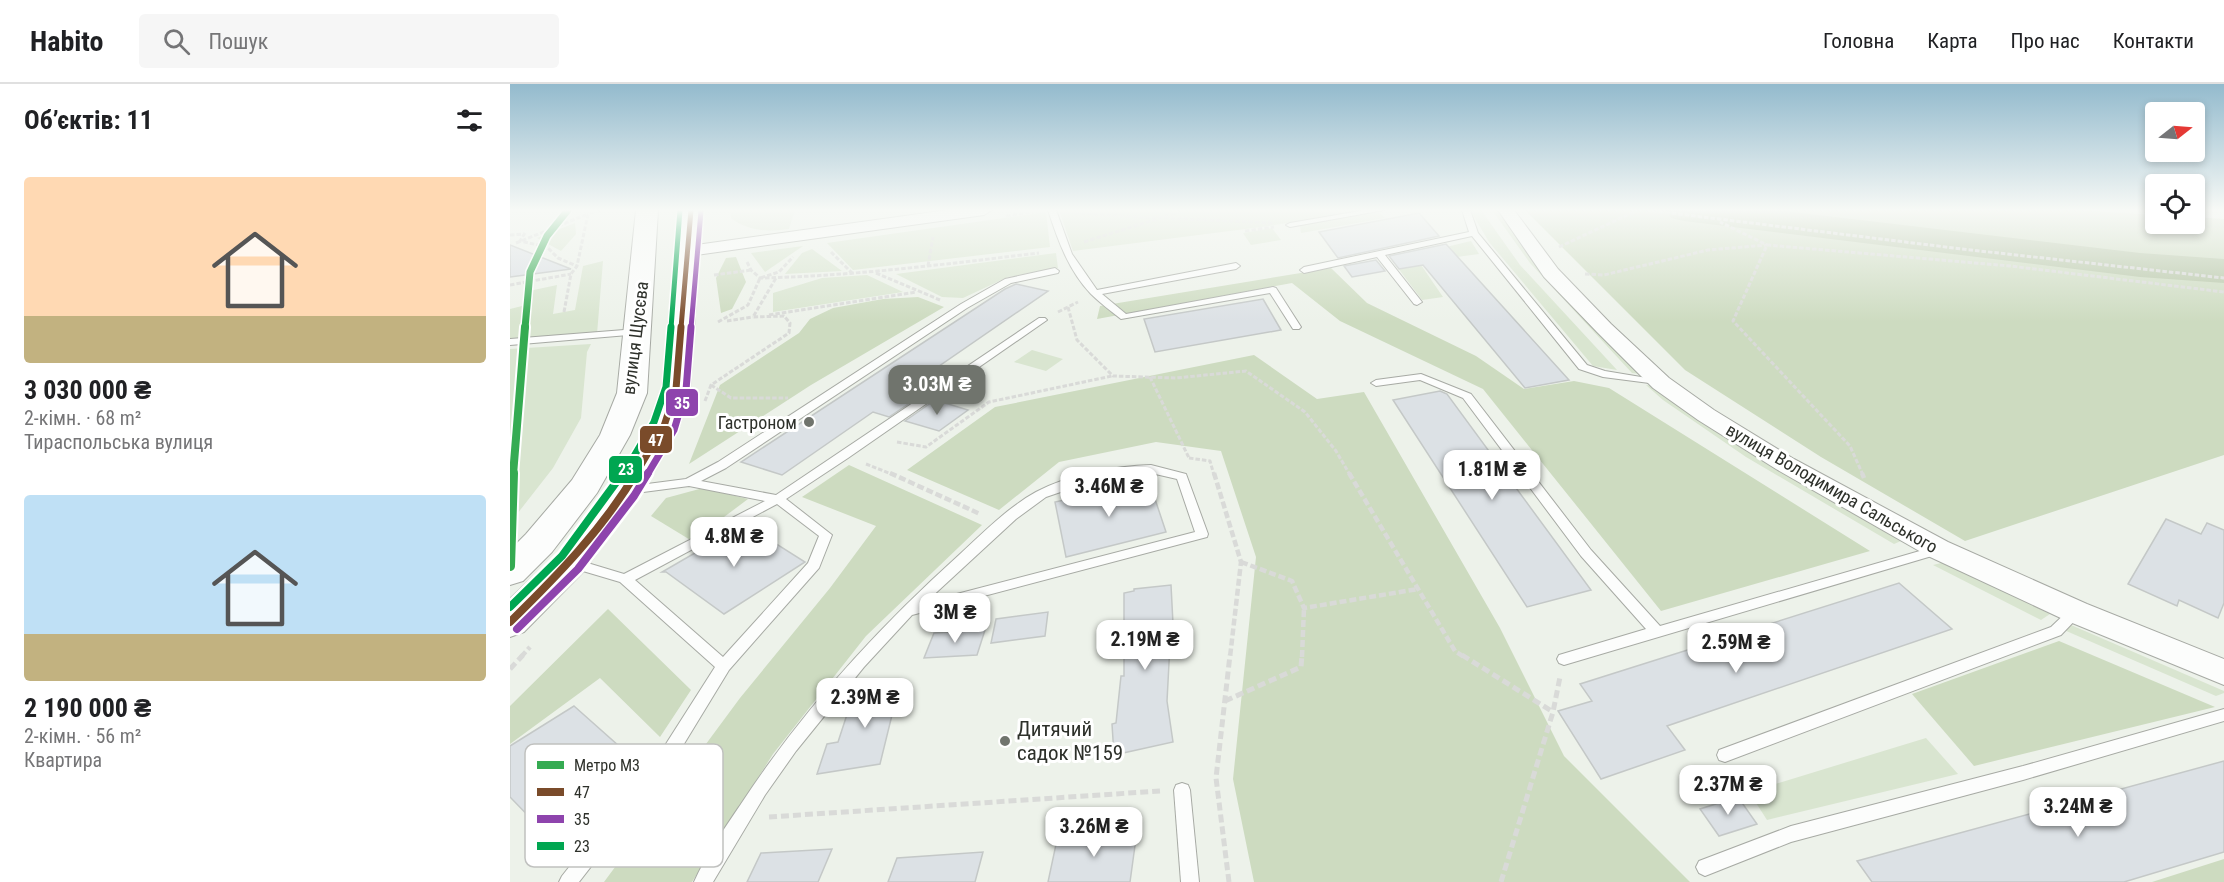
<!DOCTYPE html>
<html lang="uk">
<head>
<meta charset="utf-8">
<style>
  :root { --surface:#fff; --page:#f6f6f6; --text:#202124; --muted:#757577; --line:#e0e0e0; --accent:#70746d }
  body { margin:0; font-family:"Roboto Condensed",sans-serif; background:var(--page); color:var(--text); height:100vh; display:flex; flex-direction:column; font-size:22px; white-space:nowrap }
  * { box-sizing:border-box; margin:0 }
  p { font-size:20px; color:var(--muted) }
  .icon { flex:none; width:33px; height:33px; fill:none; stroke:currentColor; stroke-width:2; stroke-linecap:round; stroke-linejoin:round }
  .map { position:relative; flex:1; overflow:hidden }
  .side { display:flex; flex-direction:column; background:var(--surface); width:510px }
  .side>* { flex:none }
  .needle { width:39px; rotate:73deg }
  .buttons { position:absolute; left:1635px; top:18px; display:grid; gap:12px }
  .buttons a { display:grid; place-items:center; width:60px; height:60px; border-radius:6px; background:var(--surface); box-shadow:0 3px 9px #0003; font-size:30px }
  .price { position:absolute; translate:-50% -51px; padding:0 14px; border-radius:12px; background:#fff; color:#222; font-size:20px; line-height:39px; filter:drop-shadow(0 2px 3px #0008) }
  .price::after { content:''; position:absolute; left:50%; top:36px; width:18px; height:14px; margin-left:-9px; background:inherit; clip-path:polygon(0 0,100% 0,50% 100%) }
  .price.on { background:var(--accent); color:#fff }
  ul { padding:0; list-style:none }
  li { display:grid; align-content:center; gap:12px; height:318px; padding:0 24px }
  li span { display:grid; place-items:center; height:186px; border-radius:6px; color:#555 }
  li>.icon { margin-inline-start:auto }
  span .icon { width:108px; height:108px; fill:#fffc; stroke-width:1 }
  li b { font-size:26px }
  h2 { display:flex; justify-content:space-between; align-items:center; height:72px; padding:0 24px; font-size:26px }
  header { display:flex; align-items:center; gap:36px; box-sizing:border-box; height:84px; padding:0 30px; background:var(--surface); border-bottom:2px solid var(--line) }
  header strong { font-size:28px }
  nav { display:flex; gap:33px; margin-inline-start:auto; font-size:21px }
  .search { width:420px; height:54px; background:var(--page); display:flex; align-items:center; gap:15px; box-sizing:border-box; padding:0 21px; border-radius:6px; color:var(--muted); font-size:22px }
  main { display:flex; flex:1; min-height:0 }
  .map>svg:first-child { display:block }
  .green { fill:#d9e5d0 }
  .forest { fill:#cddbc0 }
  .lines { fill:none; stroke-linecap:round; stroke-linejoin:round }
  .river { fill:#b4c4a4; fill-rule:evenodd }
  .building { fill:#dce1e5; stroke:#c4c8c7; stroke-width:1.5 }
  .service-casing { stroke:#a7aaa4; stroke-width:2 }
  .minor-casing { stroke:#a7aaa4; stroke-width:2 }
  .secondary-casing { stroke:#a7aaa4; stroke-width:2 }
  .path-far2 { stroke:#d9dad8; stroke-width:3; stroke-dasharray:4.5 2; stroke-linecap:butt }
  .path-far1 { stroke:#d9dad8; stroke-width:4.5; stroke-dasharray:7 3; stroke-linecap:butt }
  .path { stroke:#d9dad8; stroke-width:5; stroke-dasharray:8 4; stroke-linecap:butt }
  .service { fill:#fcfdfc; fill-rule:evenodd }
  .minor { fill:#fcfdfc; fill-rule:evenodd }
  .secondary { fill:#fcfdfc; fill-rule:evenodd }
  .bus-1-far2-casing { stroke:#fff; stroke-width:8 }
  .bus-1-far1-casing { stroke:#fff; stroke-width:10 }
  .bus-1-casing { stroke:#fff; stroke-width:13 }
  .bus-2-far2-casing { stroke:#fff; stroke-width:8 }
  .bus-2-far1-casing { stroke:#fff; stroke-width:10 }
  .bus-2-casing { stroke:#fff; stroke-width:13 }
  .bus-3-far2-casing { stroke:#fff; stroke-width:8 }
  .bus-3-far1-casing { stroke:#fff; stroke-width:10 }
  .bus-3-casing { stroke:#fff; stroke-width:13 }
  .bus-1-far2 { stroke:#7a4b2a; stroke-width:5 }
  .bus-1-far1 { stroke:#7a4b2a; stroke-width:7 }
  .bus-1 { stroke:#7a4b2a; stroke-width:8 }
  .bus-2-far2 { stroke:#8e44ad; stroke-width:5 }
  .bus-2-far1 { stroke:#8e44ad; stroke-width:7 }
  .bus-2 { stroke:#8e44ad; stroke-width:8 }
  .bus-3-far2 { stroke:#00a651; stroke-width:5 }
  .bus-3-far1 { stroke:#00a651; stroke-width:7 }
  .bus-3 { stroke:#00a651; stroke-width:8 }
  .metro-1-far2-casing { stroke:#fff; stroke-width:10 }
  .metro-1-far1-casing { stroke:#fff; stroke-width:12 }
  .metro-1-casing { stroke:#fff; stroke-width:14 }
  .metro-1-far2 { stroke:#35ab52; stroke-width:7 }
  .metro-1-far1 { stroke:#35ab52; stroke-width:8 }
  .metro-1 { stroke:#35ab52; stroke-width:10 }
  .poi-dot { fill:#70746d; stroke:#fff; stroke-width:2 }
  .labels { text-anchor:middle; dominant-baseline:central; stroke-width:6; stroke-linejoin:round; paint-order:stroke }
  .street-label { font-size:18px; fill:#2d302a; stroke:#fff }
  .poi-label { font-size:18px; fill:#2d302a; stroke:#fff; text-anchor:end }
  .near-poi-label { font-size:21px; fill:#2d302a; stroke:#fff; text-anchor:start }
  .key { fill:#fff; stroke:#c0c1bf; stroke-width:1.5 }
  .key-label { font-size:16px; fill:#2d302a }
  .line-badge { stroke:#fff; stroke-width:2 }
  .badge-label { font-size:16px; text-anchor:middle; font-weight:bold; fill:#fff }
</style>
</head>
<body>
<header>
<strong>Habito</strong>
<div class="search"><svg class="icon" aria-label="search" viewBox="0 0 24 24"><circle cx="10" cy="10" r="6"/><path d="M15 15l6 6"/></svg>Пошук</div>
<nav><a>Головна</a><a>Карта</a><a>Про нас</a><a>Контакти</a></nav>
</header>
<main>
<section class="side">
<h2>Об’єктів: 11<svg class="icon" aria-label="filters" viewBox="0 0 24 24"><path d="M4 7h16M4 17h16"/><circle cx="9" cy="7" r="2"/><circle cx="15" cy="17" r="2"/></svg></h2>
<ul>
<li><span style="background:linear-gradient(#ffd9b3 75%,#c2b280 0)"><svg class="icon" aria-label="home" viewBox="0 0 24 24"><path d="M3 11l9-7 9 7M6 9v11h12V9"/></svg></span><div><b>3 030 000 ₴</b><p>2-кімн. · 68 m²</p><p>Тираспольська вулиця</p></div></li>
<li><span style="background:linear-gradient(#bfe0f5 75%,#c2b280 0)"><svg class="icon" aria-label="home" viewBox="0 0 24 24"><path d="M3 11l9-7 9 7M6 9v11h12V9"/></svg></span><div><b>2 190 000 ₴</b><p>2-кімн. · 56 m²</p><p>Квартира</p></div></li>
</ul>
</section>
<div class="map">
<svg width="1714" height="798" viewBox="0 0 1714 798">
  <rect width="100%" height="100%" fill="#edf2ea"/>
  <!-- green -->
  <g class="green">
    <path d="M220,126H285L279,145C259,148 237,147 221,134Z"/>
    <path d="M549,126H857L759,142L563,167Z"/>
    <path d="M960,126H971L1010,181L1107,286L1083,282L979,158Z"/>
    <path d="M982,126H987L1025,178L1130,290L1122,289L1020,179Z"/>
    <path d="M868,127L875,134L791,149L790,142L798,139Z"/>
    <path d="M536,128L540,163L343,186L317,159Z"/>
    <path d="M65,139L66,150L51,167L27,154Z"/>
    <path d="M762,144L771,156L741,161L733,149Z"/>
    <path d="M961,157L969,170L909,178L933,213L912,216L882,176Z"/>
    <path d="M293,162L255,188L241,169Z"/>
    <path d="M302,165L332,187L275,190L292,169Z"/>
    <path d="M546,169L548,184L498,193L453,214L432,213L386,190Z"/>
    <path d="M93,177L87,250L0,254V225L12,222L19,207L47,201L43,230L65,226L73,182Z"/>
    <path d="M357,191L393,208L263,228V209L312,194Z"/>
    <path d="M81,260L77,268L71,334L43,384L0,439V265Z"/>
    <path d="M522,266L553,275L536,287L504,278Z"/>
    <path d="M1136,301L1145,302L1244,371L1391,457L1384,460L1236,373L1153,316Z"/>
    <path d="M1435,478L1540,530L1531,536L1423,481Z"/>
    <path d="M1561,541L1714,607V609L1706,612L1554,546Z"/>
    <path d="M1416,654L1448,690L1257,736L1239,708Z"/>
  </g>
  <!-- forest -->
  <g class="forest">
    <path d="M1015,126H1571L1645,131L1646,140H1684L1685,133L1714,135V371L1455,457L1311,373L1175,286Z"/>
    <path d="M226,173L236,198L222,225L211,229L206,194L216,174Z"/>
    <path d="M821,184L857,219L966,272L1014,305L1064,297L1099,304L1360,467L1151,527L973,305L830,237L782,199L587,235L590,222Z"/>
    <path d="M408,213L434,223L301,301L179,380L210,301L289,249L300,235L323,224L373,215Z"/>
    <path d="M744,271L807,315L854,308L990,544L1054,672L1180,798H744L723,695L746,473L711,367L646,358L549,378L489,426L397,386L485,323Z"/>
    <path d="M339,381L472,441L356,552L263,670L182,798H94L230,614L320,504L366,442L292,413Z"/>
    <path d="M193,404L238,415L182,457L141,432L156,414Z"/>
    <path d="M98,525L181,606L150,653L90,594L0,660V622Z"/>
    <path d="M1549,557L1705,623L1464,682L1402,610Z"/>
    <path d="M1714,775V798H1642Z"/>
  </g>
  <g class="lines">
    <!-- river -->
    <path class="river" d="M1156,126H1265L1630,169L1714,175V199L1630,193L1174,137L1161,134Z"/>
  </g>
  <!-- building -->
  <g class="building">
    <path d="M909,129L929,152L828,174L809,148Z"/>
    <path d="M936,160L1059,296L1015,304L913,181L889,185L879,172Z"/>
    <path d="M0,161L61,185L0,193Z"/>
    <path d="M866,176L875,187L842,193L834,182Z"/>
    <path d="M506,200L538,207L393,307L410,312L379,333L363,328L272,391L231,378L495,205Z"/>
    <path d="M753,215L771,246L645,268L634,235Z"/>
    <path d="M930,307L937,310L1081,506L1017,523L883,316Z"/>
    <path d="M425,316L458,326L429,347L395,337Z"/>
    <path d="M639,397L656,448L556,473L545,418Z"/>
    <path d="M1656,435L1691,450L1697,439L1714,446V519L1708,534L1669,516L1667,522L1618,500Z"/>
    <path d="M235,440L295,478L214,530L156,488H152Z"/>
    <path d="M1389,499L1442,545L1157,642L1175,666L1091,695L1048,627L1082,617L1070,600Z"/>
    <path d="M661,501L664,559L660,560L657,617L663,658L604,671L602,640L606,639L611,592H614V509L624,507V505Z"/>
    <path d="M538,528L535,552L481,559L486,535Z"/>
    <path d="M475,546L467,571L414,574L424,549Z"/>
    <path d="M399,599L393,626L383,627L370,680L307,690L317,660L328,658L345,606Z"/>
    <path d="M64,622L128,679L32,746L0,713V662Z"/>
    <path d="M1714,677V768L1614,798H1362L1347,777Z"/>
    <path d="M1228,713L1247,740L1209,752L1190,725Z"/>
    <path d="M627,747L620,798H538L548,751Z"/>
    <path d="M322,765L308,798H237L251,769Z"/>
    <path d="M473,768L465,798H378L387,774Z"/>
  </g>
  <g class="lines">
    <defs>
      <g id="service">
        <path d="M538,126H546L562,170L587,206L726,179L730,182L726,185L592,210L616,230L763,203L766,204L791,243L789,245H783L760,209L611,235C601,227 590,219 581,210C559,187 548,157 538,126Z"/>
        <path d="M856,126H874L780,143L776,141L780,139Z"/>
        <path d="M952,126H960L968,149L1077,281L1095,287L1155,297L1156,299L1155,301L1093,293L1069,285L962,152L875,171L912,218L907,221L904,220L867,173L794,189L790,186L794,183L959,148Z"/>
        <path d="M545,184L549,187L548,189L501,199L457,224L216,384L191,397L266,411L529,234H535L537,236L338,374L276,415L322,451L309,484L219,586L166,673L69,798H49L52,792L154,663L205,583L110,498L56,482L54,479L56,476L61,474L114,490L255,417L179,402L118,410L114,409L112,406L114,403L176,395L208,378L451,220L495,195ZM267,420L309,452L298,479L213,573L125,496Z"/>
        <path d="M127,245L130,246V250L0,261V255Z"/>
        <path d="M911,290L961,310L1081,466L1150,542L1427,462L1432,463L1434,466L1432,469L1054,581L1049,579L1047,575L1049,571L1136,545L1071,472L953,314L910,296L866,302L861,299L866,296Z"/>
        <path d="M641,381L676,390L698,450L697,453L402,531L354,583L286,667L255,711L203,798H184C196,771 214,745 231,720C292,627 367,545 449,471C473,449 497,424 526,408C557,391 606,382 641,381ZM641,389L667,395L685,448L416,518L506,435L536,413L577,399L621,390Z"/>
        <path d="M1566,523L1571,524L1573,528L1551,551L1215,678L1209,676L1207,671L1209,666L1541,543L1561,524Z"/>
        <path d="M1714,625V637L1513,696L1281,758L1195,792L1189,789L1186,783L1189,777L1281,742L1513,682Z"/>
        <path d="M672,699L678,701L680,706L689,798H671L664,706L666,701Z"/>
      </g>
      <g id="minor">
        <path d="M438,126H482L474,131L179,172L173,171L170,167L173,163L179,162Z"/>
        <path d="M988,126H1004L1048,185L1101,240L1159,294L1204,326L1284,375L1438,458L1577,520L1714,575V601L1555,536L1418,472L1266,385L1188,336L1143,304L1087,248L1034,193Z"/>
      </g>
      <g id="secondary">
        <path d="M126,126H148L137,309L120,351L87,409L42,468L13,497L0,501V466L16,450L62,396L90,351L107,309Z"/>
        <path d="M170,126H192L180,305L169,342L128,413L73,488L14,548L0,553V515L47,470L103,400L139,342L152,305Z"/>
      </g>
    </defs>
    <!-- service casing -->
    <use href="#service" class="service-casing"/>
    <!-- minor casing -->
    <use href="#minor" class="minor-casing"/>
    <!-- secondary casing -->
    <use href="#secondary" class="secondary-casing"/>
    <!-- path-far2 -->
    <g class="path-far2">
      <path d="M1136,126L1452,165L1714,194"/>
      <path d="M564,129L647,134"/>
      <path d="M496,132L524,128"/>
      <path d="M654,134L763,139"/>
      <path d="M735,147L764,143"/>
      <path d="M15,149L10,157L37,163L48,174L67,182"/>
      <path d="M0,151L14,150"/>
      <path d="M574,158L675,126"/>
      <path d="M6,159L78,130"/>
      <path d="M1049,163L1128,126"/>
      <path d="M321,168L343,190"/>
      <path d="M237,178L241,186L250,194C344,192 436,180 529,169"/>
      <path d="M418,182L423,153"/>
      <path d="M366,189L430,216"/>
      <path d="M1075,190L1094,191L1198,166L1257,161L1210,138"/>
      <path d="M204,191L241,186"/>
      <path d="M0,201L61,190"/>
      <path d="M558,223L567,256L603,292L666,294L736,287L795,328L826,367L840,391"/>
      <path d="M54,228L61,190L67,182L78,130L92,126"/>
      <path d="M548,228L568,218"/>
      <path d="M259,231L406,208"/>
      <path d="M217,237L243,233"/>
      <path d="M208,238L238,221L250,194L269,188L283,173"/>
      <path d="M640,293L679,374"/>
      <path d="M201,301L221,314H278"/>
      <path d="M195,317L201,301L279,249L280,239L274,232L243,233L266,194"/>
      <path d="M387,358L416,363L479,318L602,292"/>
      <path d="M679,374L700,377L704,391"/>
      <path d="M356,380L384,391"/>
      <path d="M1353,391L1340,362L1223,237L1257,161L1500,182L1714,208"/>
    </g>
    <!-- path-far1 -->
    <g class="path-far1">
      <path d="M380,389L470,430"/>
      <path d="M704,389L731,478L720,573"/>
      <path d="M839,389L945,567L954,573"/>
      <path d="M1352,389L1354,394"/>
      <path d="M731,478L782,497L794,524L908,505"/>
      <path d="M11,573L20,563"/>
      <path d="M792,573L794,524"/>
    </g>
    <!-- path -->
    <g class="path">
      <path d="M952,571L1043,628"/>
      <path d="M0,585L13,571"/>
      <path d="M715,617L791,583L792,571"/>
      <path d="M259,733L650,707"/>
      <path d="M719,798L706,694L720,571"/>
      <path d="M991,798L1043,628L1050,593"/>
    </g>
    <!-- service -->
    <use href="#service" class="service"/>
    <!-- minor -->
    <use href="#minor" class="minor"/>
    <!-- secondary -->
    <use href="#secondary" class="secondary"/>
    <defs>
      <path id="bus-1-far2" d="M171,244L181,126"/>
      <path id="bus-1-far1" d="M125,391L154,342L166,305L171,243"/>
      <path id="bus-1" d="M0,538C47,492 92,446 126,389"/>
      <path id="bus-2-far2" d="M181,244L191,127"/>
      <path id="bus-2-far1" d="M137,391L164,346L176,306L181,243"/>
      <path id="bus-2" d="M7,545L68,485L124,412L138,389"/>
      <path id="bus-3-far2" d="M161,244L170,126"/>
      <path id="bus-3-far1" d="M113,391L144,338L156,303L161,243"/>
      <path id="bus-3" d="M0,523L52,472L113,389"/>
    </defs>
    <!-- bus-1-far2 casing -->
    <use href="#bus-1-far2" class="bus-1-far2-casing"/>
    <!-- bus-1-far1 casing -->
    <use href="#bus-1-far1" class="bus-1-far1-casing"/>
    <!-- bus-1 casing -->
    <use href="#bus-1" class="bus-1-casing"/>
    <!-- bus-2-far2 casing -->
    <use href="#bus-2-far2" class="bus-2-far2-casing"/>
    <!-- bus-2-far1 casing -->
    <use href="#bus-2-far1" class="bus-2-far1-casing"/>
    <!-- bus-2 casing -->
    <use href="#bus-2" class="bus-2-casing"/>
    <!-- bus-3-far2 casing -->
    <use href="#bus-3-far2" class="bus-3-far2-casing"/>
    <!-- bus-3-far1 casing -->
    <use href="#bus-3-far1" class="bus-3-far1-casing"/>
    <!-- bus-3 casing -->
    <use href="#bus-3" class="bus-3-casing"/>
    <!-- bus-1-far2 -->
    <use href="#bus-1-far2" class="bus-1-far2"/>
    <!-- bus-1-far1 -->
    <use href="#bus-1-far1" class="bus-1-far1"/>
    <!-- bus-1 -->
    <use href="#bus-1" class="bus-1"/>
    <!-- bus-2-far2 -->
    <use href="#bus-2-far2" class="bus-2-far2"/>
    <!-- bus-2-far1 -->
    <use href="#bus-2-far1" class="bus-2-far1"/>
    <!-- bus-2 -->
    <use href="#bus-2" class="bus-2"/>
    <!-- bus-3-far2 -->
    <use href="#bus-3-far2" class="bus-3-far2"/>
    <!-- bus-3-far1 -->
    <use href="#bus-3-far1" class="bus-3-far1"/>
    <!-- bus-3 -->
    <use href="#bus-3" class="bus-3"/>
    <defs>
      <path id="metro-1-far2" d="M15,244L20,188L37,152L58,126"/>
      <path id="metro-1-far1" d="M3,391L15,243"/>
      <path id="metro-1" d="M0,482L3,389"/>
    </defs>
    <!-- metro-1-far2 casing -->
    <use href="#metro-1-far2" class="metro-1-far2-casing"/>
    <!-- metro-1-far1 casing -->
    <use href="#metro-1-far1" class="metro-1-far1-casing"/>
    <!-- metro-1 casing -->
    <use href="#metro-1" class="metro-1-casing"/>
    <!-- metro-1-far2 -->
    <use href="#metro-1-far2" class="metro-1-far2"/>
    <!-- metro-1-far1 -->
    <use href="#metro-1-far1" class="metro-1-far1"/>
    <!-- metro-1 -->
    <use href="#metro-1" class="metro-1"/>
  </g>
  <!-- sky -->
  <linearGradient id="sky" x2="0" y2="1"><stop stop-color="#93bacd"/><stop offset="0.53" stop-color="#f7f9f6"/><stop offset="1" stop-color="#f7f9f6" stop-opacity="0"/></linearGradient>
  <rect width="1714" height="238" fill="url(#sky)"/>
  <!-- markers -->
  <g class="poi-dot">
    <circle cx="299" cy="338" r="6"/>
    <circle cx="495" cy="657" r="6"/>
  </g>
  <g class="labels">
    <!-- street labels -->
    <g class="street-label">
      <text transform="translate(125 254) rotate(-83)">вулиця Щусєва</text>
      <text transform="translate(1322 404) rotate(30)">вулиця Володимира Сальського</text>
    </g>
    <!-- poi labels -->
    <g class="poi-label">
      <text x="287" y="338">Гастроном</text>
    </g>
    <!-- near-poi labels -->
    <g class="near-poi-label">
      <text x="507" y="645">Дитячий<tspan x="507" dy="24">садок №159</tspan></text>
    </g>
  </g>
  <!-- legend -->
  <rect x="15" y="660" width="198" height="123" rx="9" class="key"/>
  <rect x="27" y="677" width="27" height="8" fill="#35ab52"/>
  <rect x="27" y="704" width="27" height="8" fill="#7a4b2a"/>
  <rect x="27" y="731" width="27" height="8" fill="#8e44ad"/>
  <rect x="27" y="758" width="27" height="8" fill="#00a651"/>
  <g class="key-label">
    <text x="64" y="687">Метро M3</text>
    <text x="64" y="714">47</text>
    <text x="64" y="741">35</text>
    <text x="64" y="768">23</text>
  </g>
  <g class="line-badge">
    <rect x="155" y="304" width="34" height="29" rx="6" fill="#8e44ad"/>
    <rect x="129" y="341" width="34" height="29" rx="6" fill="#7a4b2a"/>
    <rect x="98" y="371" width="35" height="29" rx="6" fill="#00a651"/>
  </g>
  <g class="badge-label">
    <text x="172" y="325">35</text>
    <text x="146" y="362">47</text>
    <text x="116" y="391">23</text>
  </g>
</svg>
<div class="buttons">
<a><svg class="needle" viewBox="-14 -14 28 28"><path d="M0-13l5 13h-10z" fill="#e53935"/><path d="M0 13l5-13h-10z" fill="#757577"/></svg></a>
<a><svg class="icon" aria-label="locate" viewBox="0 0 24 24"><circle cx="12" cy="12" r="6"/><path d="M12 2v4M12 18v4M2 12h4M18 12h4"/></svg></a>
</div>
<b class="price on" style="left:427px;top:332px">3.03M ₴</b>
<b class="price" style="left:982px;top:417px">1.81M ₴</b>
<b class="price" style="left:599px;top:434px">3.46M ₴</b>
<b class="price" style="left:224px;top:484px">4.8M ₴</b>
<b class="price" style="left:445px;top:560px">3M ₴</b>
<b class="price" style="left:635px;top:587px">2.19M ₴</b>
<b class="price" style="left:1226px;top:590px">2.59M ₴</b>
<b class="price" style="left:355px;top:645px">2.39M ₴</b>
<b class="price" style="left:1218px;top:732px">2.37M ₴</b>
<b class="price" style="left:1568px;top:754px">3.24M ₴</b>
<b class="price" style="left:584px;top:774px">3.26M ₴</b>
</div>
</main>
</body>
</html>
